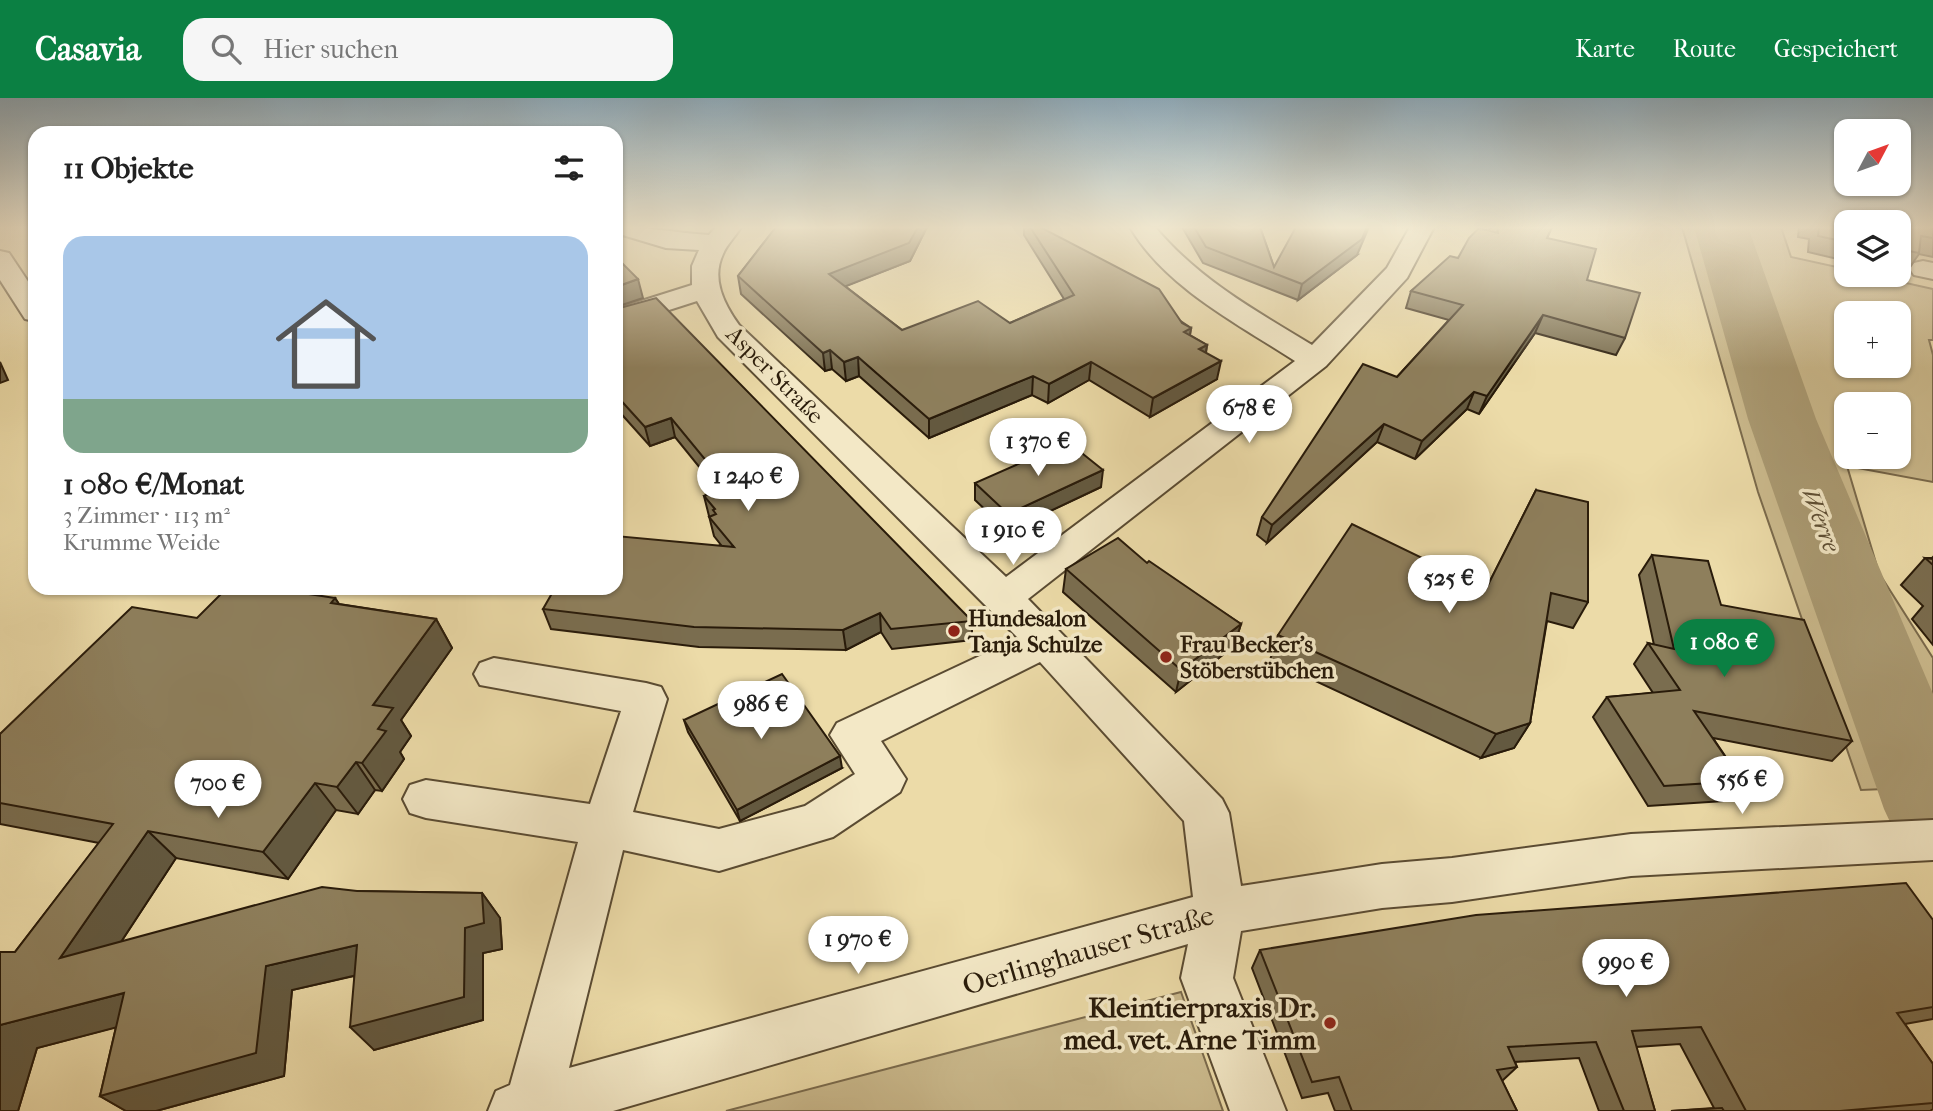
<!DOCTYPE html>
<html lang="de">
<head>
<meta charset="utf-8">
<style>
  :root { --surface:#fff; --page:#f6f6f6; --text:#222; --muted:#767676; --line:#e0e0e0; --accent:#0b8043 }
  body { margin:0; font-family:"IM FELL French Canon",serif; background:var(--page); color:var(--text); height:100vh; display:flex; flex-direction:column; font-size:26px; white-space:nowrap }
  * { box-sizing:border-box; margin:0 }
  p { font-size:23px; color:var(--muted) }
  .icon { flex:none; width:38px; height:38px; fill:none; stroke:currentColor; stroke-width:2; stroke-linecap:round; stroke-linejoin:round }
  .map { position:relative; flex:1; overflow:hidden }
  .details { position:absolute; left:28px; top:28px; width:595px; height:469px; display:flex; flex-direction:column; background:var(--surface); border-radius:21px; box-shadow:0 2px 5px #0004 }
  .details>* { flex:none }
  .needle { width:46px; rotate:49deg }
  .buttons { position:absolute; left:1834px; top:21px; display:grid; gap:14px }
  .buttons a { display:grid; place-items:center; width:77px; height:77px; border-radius:14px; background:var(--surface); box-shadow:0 2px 5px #0004; font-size:35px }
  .price { position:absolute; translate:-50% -60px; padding:0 16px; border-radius:24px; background:#fff; color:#222; font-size:23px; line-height:46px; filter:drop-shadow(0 2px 4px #0008) }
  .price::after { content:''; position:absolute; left:50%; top:42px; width:21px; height:16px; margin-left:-10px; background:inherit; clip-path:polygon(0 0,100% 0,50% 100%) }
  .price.selected { background:var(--accent); color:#fff }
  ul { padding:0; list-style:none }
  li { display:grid; align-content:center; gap:14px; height:371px; padding:0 35px }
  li+li { border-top:2px solid var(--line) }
  li span { display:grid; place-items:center; height:217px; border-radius:21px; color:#555 }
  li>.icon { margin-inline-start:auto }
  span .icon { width:126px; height:126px; fill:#fffc; stroke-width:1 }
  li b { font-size:30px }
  h2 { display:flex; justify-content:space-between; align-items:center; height:84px; padding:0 35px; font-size:30px }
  header { display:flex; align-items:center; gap:42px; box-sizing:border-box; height:98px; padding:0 35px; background:var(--accent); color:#fff }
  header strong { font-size:33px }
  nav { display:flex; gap:38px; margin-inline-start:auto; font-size:24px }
  .search { width:490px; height:63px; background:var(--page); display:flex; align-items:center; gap:18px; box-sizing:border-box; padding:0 24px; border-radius:21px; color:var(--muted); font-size:26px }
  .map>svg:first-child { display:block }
  .green { fill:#cbba8d; stroke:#7a6a4c; stroke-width:2; fill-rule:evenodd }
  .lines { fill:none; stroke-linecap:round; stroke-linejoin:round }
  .river { fill:#aa9a72; fill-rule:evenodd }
  .minor-casing { stroke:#5a4b32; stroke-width:4 }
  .minor { fill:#f3e8c6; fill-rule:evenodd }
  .wall { fill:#7a6d4f; stroke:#291b0a; stroke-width:2 }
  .shaded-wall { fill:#635940; stroke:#291b0a; stroke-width:2 }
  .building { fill:#8e7f5c; stroke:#291b0a; stroke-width:2 }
  .poi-dot { fill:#8f2418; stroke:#f3e8c6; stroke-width:2.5 }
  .labels { text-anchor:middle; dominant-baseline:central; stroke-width:7; stroke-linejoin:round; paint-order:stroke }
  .street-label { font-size:23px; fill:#291b0a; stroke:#f3e8c6 }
  .poi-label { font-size:23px; font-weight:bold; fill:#291b0a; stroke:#f3e8c6; text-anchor:start }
  .water-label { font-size:24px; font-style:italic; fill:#5d4e34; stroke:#f3e8c6 }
  .near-street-label { font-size:28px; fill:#291b0a; stroke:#f3e8c6 }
  .near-poi-label { font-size:28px; font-weight:bold; fill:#291b0a; stroke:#f3e8c6; text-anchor:end }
</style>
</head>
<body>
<header>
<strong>Casavia</strong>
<div class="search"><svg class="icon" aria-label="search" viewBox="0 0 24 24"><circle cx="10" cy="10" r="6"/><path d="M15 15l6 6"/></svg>Hier suchen</div>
<nav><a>Karte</a><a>Route</a><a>Gespeichert</a></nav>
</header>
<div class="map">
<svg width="1933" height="1013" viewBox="0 0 1933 1013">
  <rect width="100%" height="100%" fill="#ecdba8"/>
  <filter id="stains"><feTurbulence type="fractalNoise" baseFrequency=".00286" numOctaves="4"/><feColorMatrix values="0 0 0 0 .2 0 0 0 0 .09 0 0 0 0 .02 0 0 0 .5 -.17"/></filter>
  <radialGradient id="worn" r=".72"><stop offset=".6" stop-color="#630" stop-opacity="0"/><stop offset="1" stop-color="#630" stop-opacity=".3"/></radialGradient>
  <!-- green -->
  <g class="green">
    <path d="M1682,129H1781L1791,159L1846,171V177H1870L1933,191V242H1929L1933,257V384L1847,368L1879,475L1933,560V689L1861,692L1758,394ZM1846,215H1899V268H1846ZM1846,306H1899V359H1846Z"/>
    <path d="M1181,894L1223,1013H726Z"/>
  </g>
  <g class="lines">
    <!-- river -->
    <path class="river" d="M1694,129H1748L1816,321L1933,596V753L1898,741L1884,711L1748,321Z"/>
    <defs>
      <g id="minor">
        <path d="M616,129C648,129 677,135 709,137L716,129H741C736,138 727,146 723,156C711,181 724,206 739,227L1006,479L1295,263C1238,226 1165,189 1130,129H1155C1198,181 1256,213 1312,247L1387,170L1410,129H1434L1407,180L1326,268L1028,501L1222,701L1229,715L1241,788L1382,766L1452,760L1631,736L1933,722V762L1631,778L1452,804L1382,810L1241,833L1233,880L1286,1013H1230L1181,880L1188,846L613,1013H488L496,993L510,987L578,744L426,720L410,715L403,701L410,687L426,682L590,706L621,613L480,587L474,576L480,565L494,560L646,585L661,589L667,601L633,714L719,731L805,708L855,676L830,637L837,625L1018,540L718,239L697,203L616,229V211L692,187V168L699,152L666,150L616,135ZM1040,564L1184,723L1193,799L569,970L623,752L719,773L833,739L900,694L906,681L881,643Z"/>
        <path d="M0,153L9,155L35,194V223L25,221L0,182Z"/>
        <path d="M1923,163L1933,165V181L1914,177L1910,171L1914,165Z"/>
      </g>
    </defs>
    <!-- minor casing -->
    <use href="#minor" class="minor-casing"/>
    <!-- minor -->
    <use href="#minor" class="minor"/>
  </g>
  <!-- wall -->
  <g class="wall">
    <path d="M776,129H927L910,163L845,188L902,232L1010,225L1064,201L1024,137V129H1040L1191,230L1190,237L1207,247L1206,255L1217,281L1150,319L1089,282L1048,305L1032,297L929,340L859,278L846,283L832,271L825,273L741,196L738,178Z"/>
    <path d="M1182,129H1260L1274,169L1357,157L1298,202L1203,165Z"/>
    <path d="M1489,129H1552L1547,140L1587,182L1625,240L1616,257L1535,235L1479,316L1467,311L1415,361L1377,344L1267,445L1257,437L1262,419L1397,279L1449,222L1406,210L1411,193L1458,160L1490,133Z"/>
    <path d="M1799,129H1846V163L1808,154L1809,141L1798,139Z"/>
    <path d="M1899,129H1933V159L1919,156L1908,172L1899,170Z"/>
    <path d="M616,211L972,523V542L892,551L881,534L846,552L699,549L551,531L543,511L721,447L714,438L704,398L718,392L675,339L650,348L616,310Z"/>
    <path d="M975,385L1101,389L1008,433L975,402Z"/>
    <path d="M1536,392L1588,504L1573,530L1547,523L1530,625L1514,650L1481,660L1270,562L1278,537L1486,491Z"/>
    <path d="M1652,457L1721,507L1852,643L1832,663L1713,640L1742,683L1724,703L1648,708L1593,619L1607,599L1653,595L1634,566L1648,545L1654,547L1639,477Z"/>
    <path d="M1933,459V547L1912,521L1923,508L1901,487L1925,460H1932Z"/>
    <path d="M1147,465L1241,526L1234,548L1176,594L1063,494L1066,471Z"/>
    <path d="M335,500L339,506L436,521L452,550L401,622L411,638L400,654L404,661L382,693L375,692L358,716L336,712L288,781L176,760L121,844L357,793L482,795L500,820L502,851L483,855V922L374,952L354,878L292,892L284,978L156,1013H126L100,998L116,929L37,950L18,1013H0L15,854L99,745L0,726V636L197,520Z"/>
    <path d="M684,622L842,670L740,723L688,634Z"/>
    <path d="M1933,822V921L1905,926L1933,966V1011L1930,1013H1671L1714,1010L1680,946L1636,949L1655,1013H1599L1579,960L1515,964L1517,969L1502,983L1517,1013H1335L1328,995L1302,1000L1252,870L1260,852Z"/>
  </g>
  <!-- shaded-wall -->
  <g class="shaded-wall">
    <path d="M918,129H927L910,163L831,194L829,176Z"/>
    <path d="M1367,129H1369L1357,157L1298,202L1302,186Z"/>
    <path d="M638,181L643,200L616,209V189Z"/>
    <path d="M1543,217L1535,235L1479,316L1487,298Z"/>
    <path d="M1191,230L1188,249L1184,234Z"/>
    <path d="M1207,247L1204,265L1199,251Z"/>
    <path d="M830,252L832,271L825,273L823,255Z"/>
    <path d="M858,259L859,278L846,283L844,264Z"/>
    <path d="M1221,263L1217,281L1150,319L1153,300Z"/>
    <path d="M0,264L8,282L0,285Z"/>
    <path d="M1091,264L1089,282L1048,305L1049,286Z"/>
    <path d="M1033,278L1032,297L929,340V321Z"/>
    <path d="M1474,294L1467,311L1415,361L1422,343Z"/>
    <path d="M671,320L675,339L650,348L645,329Z"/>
    <path d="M1384,326L1377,344L1267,445L1272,427Z"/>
    <path d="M1103,372L1101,389L1008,433V416Z"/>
    <path d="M335,500L353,528L331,505Z"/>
    <path d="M880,515L881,534L846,552L843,532Z"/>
    <path d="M436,521L452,550L401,622L411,638L400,654L404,661L382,693L362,665L378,631L373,607Z"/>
    <path d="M1241,526L1234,548L1176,594L1181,572Z"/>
    <path d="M1530,625L1514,650L1481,660L1496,636Z"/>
    <path d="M840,658L842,670L740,723L737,712Z"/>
    <path d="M356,664L375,692L358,716L337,689Z"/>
    <path d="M315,685L336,712L288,781L263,754Z"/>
    <path d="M148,733L176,760L94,885L60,860Z"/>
    <path d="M482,795L500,820L502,851L483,855V922L374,952L350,929Z"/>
    <path d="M357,847L379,872L292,892L284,978L156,1013H126L100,998L266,868Z"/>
    <path d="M124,895L156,919L37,950L18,1013H0V927Z"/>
  </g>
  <!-- building -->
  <g class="building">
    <path d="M776,129H918L909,145L829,176L902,232L978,203L1010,225L1074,197L1030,129H1040L1159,191L1182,225L1191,230L1184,234L1207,247L1199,251L1221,263L1153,300L1091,264L1049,286L1033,278L929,321L858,259L844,264L830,252L823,255L738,178Z"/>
    <path d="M1194,129H1260L1274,169L1296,129H1367L1362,141L1302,186L1206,149Z"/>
    <path d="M1497,129H1552L1547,140L1596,151L1587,182L1640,195L1625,240L1543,217L1487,298L1474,294L1422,343L1384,326L1272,427L1262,419L1363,266L1397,279L1463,207L1411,193L1450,158L1458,160L1469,140L1479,130L1498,135Z"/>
    <path d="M1819,129H1846V144L1818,138Z"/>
    <path d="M1899,129H1933V140L1921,138L1919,155L1899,151Z"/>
    <path d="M616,159L638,181L616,189Z"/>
    <path d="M656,200L972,523L891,531L880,515L843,532L694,529L543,511L555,490H616V438L734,449L709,419L716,416L713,412L715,411L704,398L727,388L671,320L645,329L616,297V211Z"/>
    <path d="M1068,344L1103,372L1008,416L975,385Z"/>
    <path d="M1536,392L1588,404V504L1551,495L1530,625L1496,636L1278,537L1352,426L1486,491Z"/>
    <path d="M1118,440L1147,465L1149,463L1241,526L1181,572L1066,471Z"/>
    <path d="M1652,457L1708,463L1721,507L1804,522L1852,643L1694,613L1742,683L1664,688L1607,599L1680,592L1648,545L1674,551Z"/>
    <path d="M1925,460L1933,461V467Z"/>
    <path d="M227,490H269L335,500L331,505L436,521L373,607L393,610L378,631L386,633L362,665L356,664L337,689L315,685L263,754L148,733L60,860L322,789L357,793L482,795L484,825L465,830L464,899L350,929L357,847L266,868L256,955L100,998L124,895L0,927V854H15L113,726L0,705V636L132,509L197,520Z"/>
    <path d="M782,576L840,658L737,712L684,622Z"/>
    <path d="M1906,785L1933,822V909L1897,915L1933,966V1005L1840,1013H1746L1701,929L1632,933L1655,1013H1624L1596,944L1508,949L1517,969L1497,972L1517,1013H1352L1339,979L1312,984L1260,852L1476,817Z"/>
    <path d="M1722,1010L1724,1013H1671Z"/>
  </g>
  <!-- sky -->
  <linearGradient id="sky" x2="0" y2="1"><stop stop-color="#8faab9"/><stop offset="0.48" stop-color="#f6efd8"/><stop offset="1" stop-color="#f6efd8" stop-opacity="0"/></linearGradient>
  <rect width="1933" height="270" fill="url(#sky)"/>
  <!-- markers -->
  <g class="poi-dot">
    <circle cx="954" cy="533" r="7"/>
    <circle cx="1166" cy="559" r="7"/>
    <circle cx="1330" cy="925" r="7"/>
  </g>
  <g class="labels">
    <!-- street labels -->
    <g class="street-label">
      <text transform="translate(775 277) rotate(45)">Asper Straße</text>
    </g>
    <!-- poi labels -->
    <g class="poi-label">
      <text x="968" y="520">Hundesalon<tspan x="968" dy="26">Tanja Schulze</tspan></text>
      <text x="1180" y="546">Frau Becker's<tspan x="1180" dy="26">Stöberstübchen</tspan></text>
    </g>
    <!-- water labels -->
    <g class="water-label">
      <text transform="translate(1821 422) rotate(69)">Werre</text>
    </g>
    <!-- near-street labels -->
    <g class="near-street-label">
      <text transform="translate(1088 852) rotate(-16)">Oerlinghauser Straße</text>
    </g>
    <!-- near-poi labels -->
    <g class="near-poi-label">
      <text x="1316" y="909">Kleintierpraxis Dr.<tspan x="1316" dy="32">med. vet. Arne Timm</tspan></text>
    </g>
  </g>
  <rect width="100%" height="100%" filter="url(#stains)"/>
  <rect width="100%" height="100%" fill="url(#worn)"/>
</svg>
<div class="buttons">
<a><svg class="needle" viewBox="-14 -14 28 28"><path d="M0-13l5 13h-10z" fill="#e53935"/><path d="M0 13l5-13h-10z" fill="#767676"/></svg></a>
<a><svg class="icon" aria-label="layers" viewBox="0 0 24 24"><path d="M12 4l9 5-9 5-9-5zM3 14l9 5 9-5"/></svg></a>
<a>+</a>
<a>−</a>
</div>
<b class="price" style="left:1249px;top:347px">678 €</b>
<b class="price" style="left:1038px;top:380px">1 370 €</b>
<b class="price" style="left:748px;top:415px">1 240 €</b>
<b class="price" style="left:1013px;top:469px">1 910 €</b>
<b class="price" style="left:1449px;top:517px">525 €</b>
<b class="price selected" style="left:1724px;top:581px">1 080 €</b>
<b class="price" style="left:761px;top:643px">986 €</b>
<b class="price" style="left:1742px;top:718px">556 €</b>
<b class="price" style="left:218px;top:722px">700 €</b>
<b class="price" style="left:858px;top:878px">1 970 €</b>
<b class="price" style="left:1626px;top:901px">990 €</b>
<section class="details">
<h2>11 Objekte<svg class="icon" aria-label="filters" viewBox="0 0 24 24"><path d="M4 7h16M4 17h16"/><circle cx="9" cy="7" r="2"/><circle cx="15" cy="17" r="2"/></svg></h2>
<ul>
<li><span style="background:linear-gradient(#a9c7e8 75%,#7fa58c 0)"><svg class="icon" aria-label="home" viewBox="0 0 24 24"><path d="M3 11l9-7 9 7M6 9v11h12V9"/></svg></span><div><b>1 080 €/Monat</b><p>3 Zimmer · 113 m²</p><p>Krumme Weide</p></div></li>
</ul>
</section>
</div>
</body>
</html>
